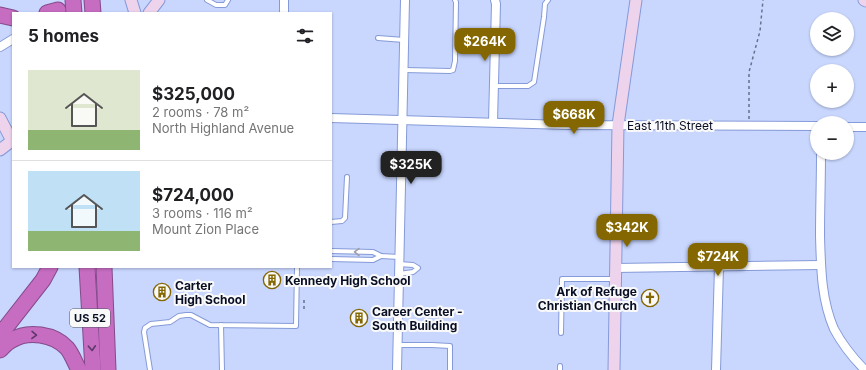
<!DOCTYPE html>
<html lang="en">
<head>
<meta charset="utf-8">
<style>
  :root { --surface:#fff; --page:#f6f6f6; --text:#202124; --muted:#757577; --line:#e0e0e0; --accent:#846700 }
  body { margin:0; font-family:Inter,sans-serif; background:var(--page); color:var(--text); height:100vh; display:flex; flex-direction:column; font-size:15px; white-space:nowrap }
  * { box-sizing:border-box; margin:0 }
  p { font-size:13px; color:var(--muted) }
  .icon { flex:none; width:22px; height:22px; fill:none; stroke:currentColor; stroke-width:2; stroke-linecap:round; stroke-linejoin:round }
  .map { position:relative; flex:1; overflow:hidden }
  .side { position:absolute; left:12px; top:12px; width:320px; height:256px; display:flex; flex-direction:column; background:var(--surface); border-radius:0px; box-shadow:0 1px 3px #0004 }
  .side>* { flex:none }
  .tools { position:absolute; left:810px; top:12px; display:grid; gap:8px }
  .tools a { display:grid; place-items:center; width:44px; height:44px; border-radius:50%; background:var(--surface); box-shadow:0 1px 3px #0004; font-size:20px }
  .price { position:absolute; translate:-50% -34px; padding:0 9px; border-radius:8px; background:var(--accent); color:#fff; font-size:13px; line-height:26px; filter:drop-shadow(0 1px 2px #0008) }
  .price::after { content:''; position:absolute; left:50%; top:24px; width:12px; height:9px; margin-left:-6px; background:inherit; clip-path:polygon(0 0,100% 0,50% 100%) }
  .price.current { background:#222; color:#fff }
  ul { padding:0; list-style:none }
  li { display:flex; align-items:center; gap:12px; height:100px; padding:0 16px }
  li+li { border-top:1px solid var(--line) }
  li span { display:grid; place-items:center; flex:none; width:112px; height:80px; border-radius:0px; color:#555 }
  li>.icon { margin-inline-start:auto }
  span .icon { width:48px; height:48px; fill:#fffc; stroke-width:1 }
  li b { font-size:17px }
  h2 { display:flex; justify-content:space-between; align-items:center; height:48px; padding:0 16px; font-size:17px }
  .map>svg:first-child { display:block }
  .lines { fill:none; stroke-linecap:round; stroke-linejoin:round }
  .lane-casing { stroke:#859ad8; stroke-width:6 }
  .street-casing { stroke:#859ad8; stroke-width:10 }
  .secondary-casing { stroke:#859ad8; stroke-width:13 }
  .highway-casing { stroke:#844b8a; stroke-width:17 }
  .path { stroke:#66708f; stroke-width:1.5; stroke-dasharray:3 3; stroke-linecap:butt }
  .lane { stroke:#fff; stroke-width:4 }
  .street { stroke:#fff; stroke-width:8 }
  .secondary { stroke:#eed3ec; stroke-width:11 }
  .highway { stroke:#c66cc1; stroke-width:15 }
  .oneway { stroke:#9c9fa7 }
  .oneway2 { stroke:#5d386b }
  .labels { text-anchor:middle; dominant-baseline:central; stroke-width:4; stroke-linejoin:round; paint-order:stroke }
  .shield { fill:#f9f9f9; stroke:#505464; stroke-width:1 }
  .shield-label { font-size:11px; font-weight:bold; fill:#080e24 }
  .street-label { font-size:12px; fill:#080e24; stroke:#f9f9f9 }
  .poi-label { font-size:12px; font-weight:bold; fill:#080e24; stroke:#f9f9f9; text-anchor:start }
</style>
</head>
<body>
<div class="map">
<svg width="866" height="370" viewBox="0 0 866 370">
  <rect width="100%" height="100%" fill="#c9d7ff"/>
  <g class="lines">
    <defs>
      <g id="lane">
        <path d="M207,0L216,5H225L228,0"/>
        <path d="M378,38L404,40"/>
        <path d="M404,70L450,71L453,70L455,61L456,2L455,0"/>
        <path d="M494,86H528L534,82L544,17L545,4L548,0"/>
        <path d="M331,222L342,221L345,218L347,177"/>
        <path d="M331,251L373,252L381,256L399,257"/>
        <path d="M331,259L373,260L381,256"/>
        <path d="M399,264L413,265L418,268L413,272L399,274"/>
        <path d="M221,325L222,370"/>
        <path d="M561,333L562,279H614"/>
        <path d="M398,345H432L450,346V370"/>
        <path d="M150,370L144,332L145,328L151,324L170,322L179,316L186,315H191L210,325L296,326L297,267"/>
        <path d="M560,370V366"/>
      </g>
      <g id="street">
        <path d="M284,13V0"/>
        <path d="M0,47L13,39"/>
        <path d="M331,118L566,125L817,126"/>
        <path d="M493,122L496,4L495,0"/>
        <path d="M847,127H866"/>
        <path d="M821,153C821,181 820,208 820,236C821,267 821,299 834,329C842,344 853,358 865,370"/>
        <path d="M615,268L821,265"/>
        <path d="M397,370L405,0"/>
        <path d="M716,370L719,267"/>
      </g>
      <g id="secondary">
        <path d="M131,0L135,13"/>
        <path d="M864,0L866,1"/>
        <path d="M149,13L159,0"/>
        <path d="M0,118L12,141"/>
        <path d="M0,150L13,140"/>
        <path d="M614,370L618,125L636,0"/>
      </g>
      <g id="highway">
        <path d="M73,0L74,13"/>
        <path d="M92,0L93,13"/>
        <path d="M47,13L58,10"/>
        <path d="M0,15L13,18"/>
        <path d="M87,267L93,370"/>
        <path d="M104,267L108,370"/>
        <path d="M0,335L43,280L50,267"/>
        <path d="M0,350C4,346 7,342 12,340C28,330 54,334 67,348C72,354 75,363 79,370"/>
      </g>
    </defs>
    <!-- lane casing -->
    <use href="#lane" class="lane-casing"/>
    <!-- street casing -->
    <use href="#street" class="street-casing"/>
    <!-- secondary casing -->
    <use href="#secondary" class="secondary-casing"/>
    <!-- highway casing -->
    <use href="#highway" class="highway-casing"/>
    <!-- path -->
    <g class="path">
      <path d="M749,119V72L760,31L763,0"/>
      <path d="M304,309V299"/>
    </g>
    <!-- lane -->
    <use href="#lane" class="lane"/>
    <!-- street -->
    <use href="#street" class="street"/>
    <!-- secondary -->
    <use href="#secondary" class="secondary"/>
    <!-- highway -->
    <use href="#highway" class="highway"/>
  </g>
  <!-- one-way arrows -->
  <defs><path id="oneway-chevron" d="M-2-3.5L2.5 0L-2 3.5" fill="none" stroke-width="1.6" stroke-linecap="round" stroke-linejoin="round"/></defs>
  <use class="oneway" href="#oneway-chevron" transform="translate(357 252) rotate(-179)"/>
  <g class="oneway2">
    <use href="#oneway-chevron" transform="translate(34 335) rotate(1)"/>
    <use href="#oneway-chevron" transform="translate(92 348) rotate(87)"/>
  </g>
  <!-- icons -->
  <defs>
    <symbol id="building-ring" viewBox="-11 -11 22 22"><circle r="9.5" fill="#f9f9f9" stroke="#846700" stroke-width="1.5"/><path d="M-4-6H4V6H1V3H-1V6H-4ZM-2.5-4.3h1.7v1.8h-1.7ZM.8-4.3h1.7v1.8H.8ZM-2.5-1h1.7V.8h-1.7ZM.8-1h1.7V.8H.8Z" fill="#846700"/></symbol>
    <symbol id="church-ring" viewBox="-11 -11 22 22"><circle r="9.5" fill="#f9f9f9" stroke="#846700" stroke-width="1.5"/><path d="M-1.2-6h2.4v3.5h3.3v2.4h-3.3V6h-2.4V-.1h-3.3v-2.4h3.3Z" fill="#846700"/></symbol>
  </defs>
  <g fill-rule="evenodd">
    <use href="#building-ring" x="262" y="270" width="20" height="20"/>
    <use href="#building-ring" x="152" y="282" width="20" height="20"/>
    <use href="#church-ring" x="640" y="288" width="20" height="20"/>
    <use href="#building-ring" x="349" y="308" width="20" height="20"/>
  </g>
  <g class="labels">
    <!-- shield labels -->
    <rect class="shield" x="70" y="309" width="40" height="18" rx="3"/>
    <g class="shield-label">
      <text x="90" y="318">US 52</text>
    </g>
    <!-- street labels -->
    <g class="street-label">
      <text x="670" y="125">East 11th Street</text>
    </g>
    <!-- poi labels -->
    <g class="poi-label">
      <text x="285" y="280">Kennedy High School</text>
      <text x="175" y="285">Carter<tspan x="175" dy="14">High School</tspan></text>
      <text x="637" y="291" text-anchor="end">Ark of Refuge<tspan x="637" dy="14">Christian Church</tspan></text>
      <text x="372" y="311">Career Center -<tspan x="372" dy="14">South Building</tspan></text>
    </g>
  </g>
</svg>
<div class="tools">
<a><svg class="icon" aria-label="layers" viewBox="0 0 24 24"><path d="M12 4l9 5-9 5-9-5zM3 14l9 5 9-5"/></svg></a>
<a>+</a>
<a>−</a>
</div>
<b class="price" style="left:485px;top:62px">$264K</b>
<b class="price" style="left:574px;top:135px">$668K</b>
<b class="price current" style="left:411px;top:185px">$325K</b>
<b class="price" style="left:627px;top:248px">$342K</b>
<b class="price" style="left:718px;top:277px">$724K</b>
<section class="side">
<h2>5 homes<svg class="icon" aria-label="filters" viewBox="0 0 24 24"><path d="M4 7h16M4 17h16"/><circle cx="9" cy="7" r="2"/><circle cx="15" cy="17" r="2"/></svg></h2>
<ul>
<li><span style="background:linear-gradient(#dfe7d0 75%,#8fb573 0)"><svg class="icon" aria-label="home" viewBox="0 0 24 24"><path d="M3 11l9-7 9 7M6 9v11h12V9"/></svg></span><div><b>$325,000</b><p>2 rooms · 78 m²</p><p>North Highland Avenue</p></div></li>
<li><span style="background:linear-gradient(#bfe0f5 75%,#8fb573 0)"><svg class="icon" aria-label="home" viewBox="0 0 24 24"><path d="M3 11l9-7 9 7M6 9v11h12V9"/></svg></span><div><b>$724,000</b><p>3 rooms · 116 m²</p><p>Mount Zion Place</p></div></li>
</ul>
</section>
</div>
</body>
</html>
